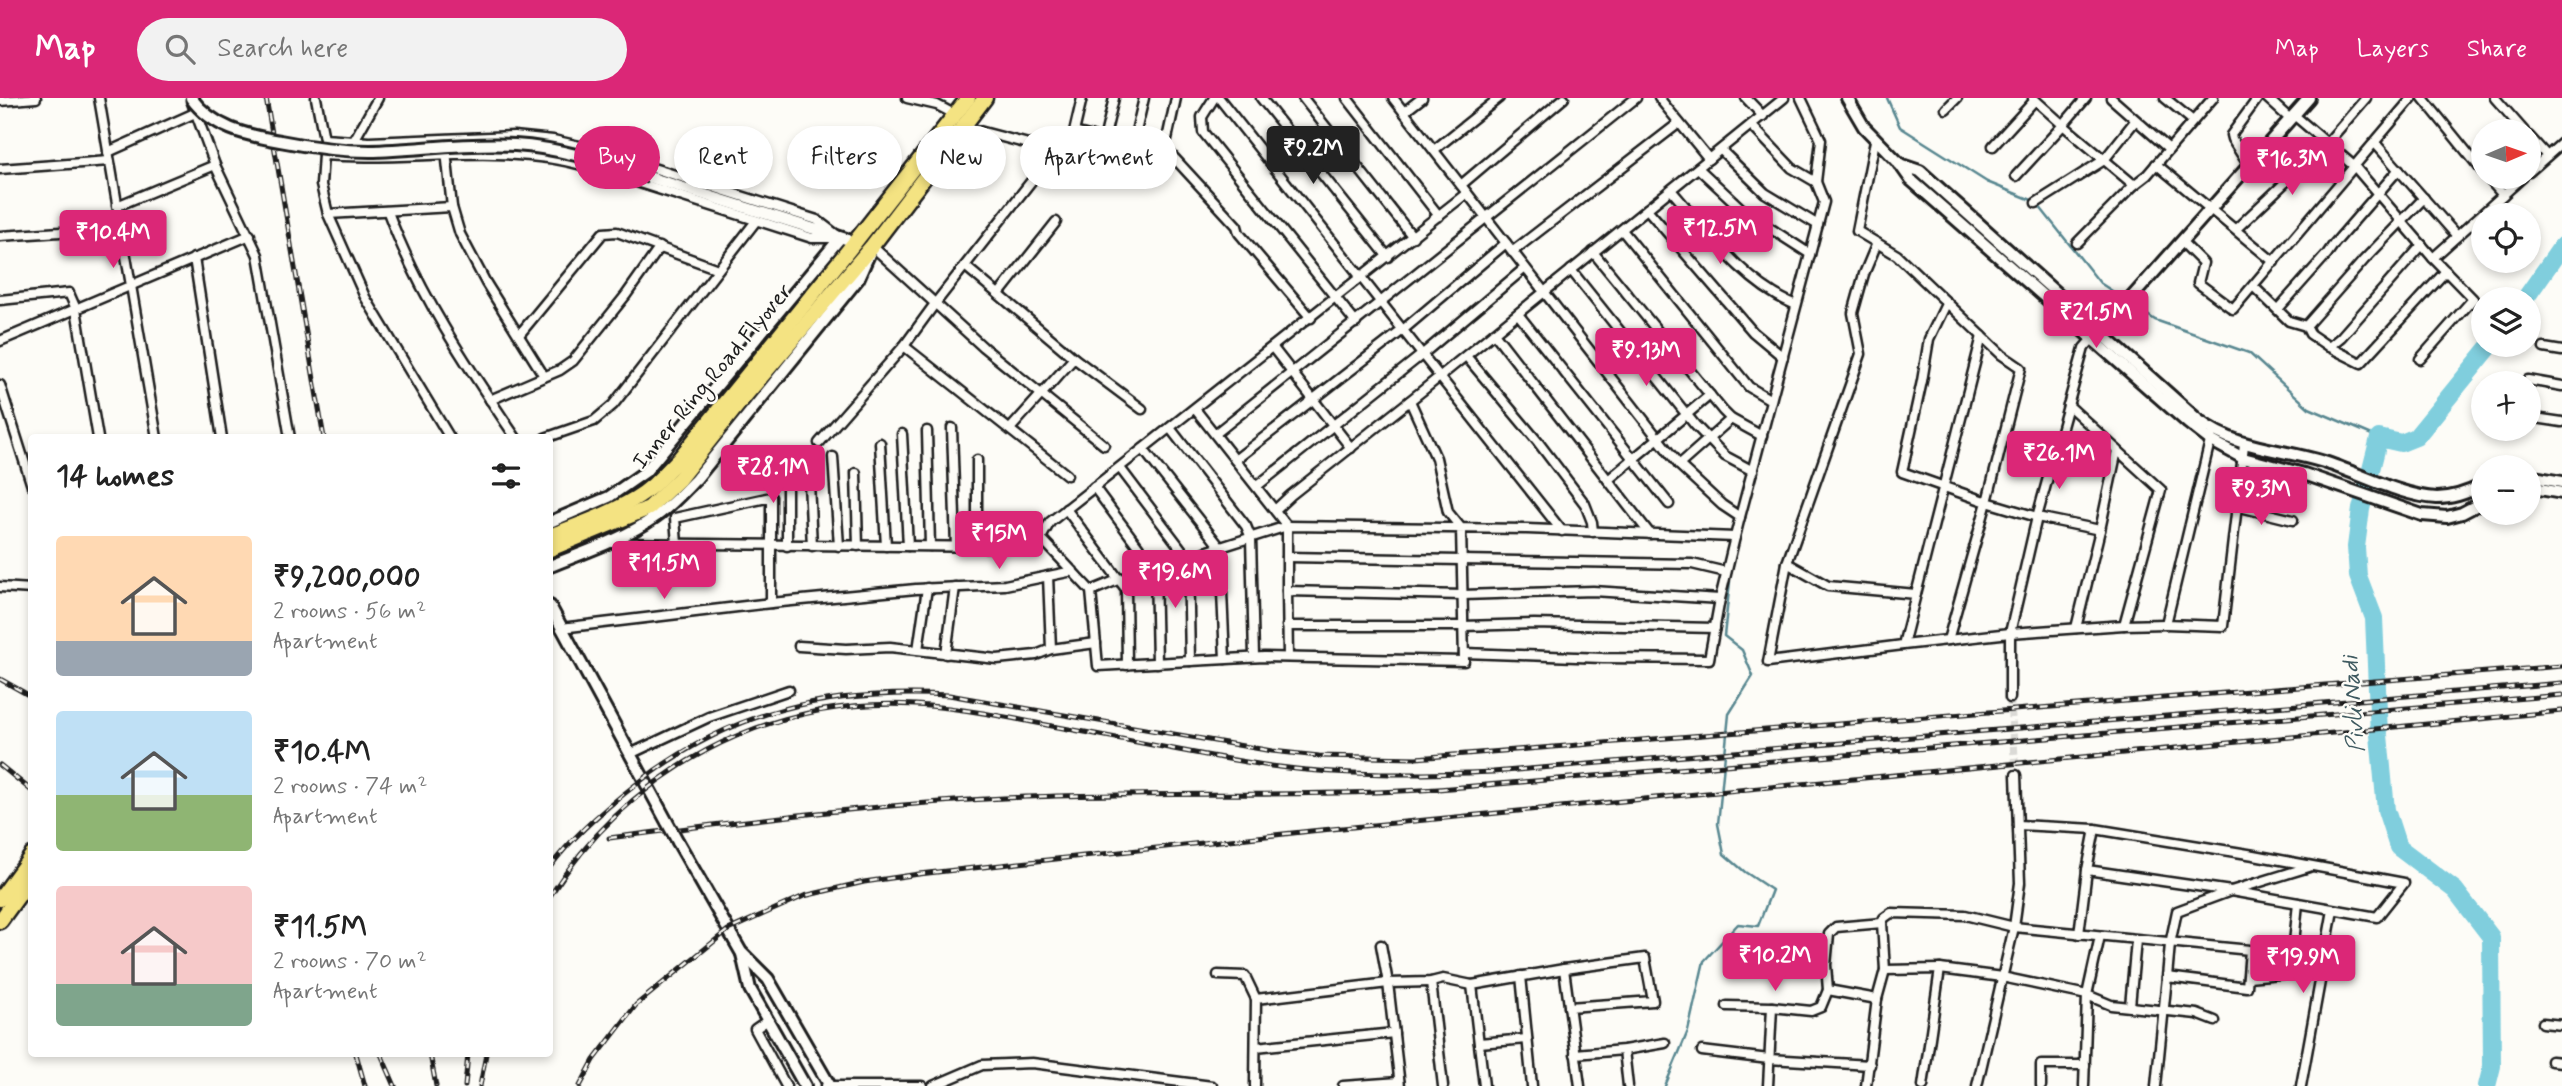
<!DOCTYPE html>
<html lang="en">
<head>
<meta charset="utf-8">
<style>
  :root { --surface:#fff; --page:#f2f2f2; --text:#222; --muted:#767676; --accent:#db2777 }
  body { margin:0; font-family:Mynerve,sans-serif; background:var(--page); color:var(--text); height:100vh; display:flex; flex-direction:column; font-size:26px; white-space:nowrap }
  * { box-sizing:border-box; margin:0 }
  p { font-size:23px; color:var(--muted) }
  .icon { flex:none; width:38px; height:38px; fill:none; stroke:currentColor; stroke-width:2; stroke-linecap:round; stroke-linejoin:round }
  .map { position:relative; flex:1; overflow:hidden }
  .panel { position:absolute; left:28px; top:336px; width:525px; height:623px; display:flex; flex-direction:column; background:var(--surface); border-radius:7px; box-shadow:0 4px 10px #0003 }
  .panel>* { flex:none }
  .guide { position:absolute; left:574px; top:28px; width:665px; height:63px; display:flex; gap:14px }
  .needle { width:46px; rotate:88deg }
  .controls { position:absolute; left:2471px; top:21px; display:grid; gap:14px }
  .controls a { display:grid; place-items:center; width:70px; height:70px; border-radius:50%; background:var(--surface); box-shadow:0 4px 10px #0003; font-size:35px }
  .price { position:absolute; translate:-50% -60px; padding:0 16px; border-radius:7px; background:var(--accent); color:#fff; font-size:23px; line-height:46px; filter:drop-shadow(0 2px 4px #0008) }
  .price::after { content:''; position:absolute; left:50%; top:42px; width:21px; height:16px; margin-left:-10px; background:inherit; clip-path:polygon(0 0,100% 0,50% 100%) }
  .price.selected { background:#222; color:#fff }
  ul { padding:0; list-style:none }
  li { display:flex; align-items:center; gap:21px; height:175px; padding:0 28px }
  li span { display:grid; place-items:center; flex:none; width:196px; height:140px; border-radius:7px; color:#555 }
  li>.icon { margin-inline-start:auto }
  span .icon { width:84px; height:84px; fill:#fffc; stroke-width:1 }
  li b { font-size:30px }
  h2 { display:flex; justify-content:space-between; align-items:center; height:84px; padding:0 28px; font-size:30px }
  .pill { padding:0 24px; border-radius:32px; background:var(--surface); box-shadow:0 4px 10px #0003; font-size:24px; line-height:63px }
  .pill.selected { background:var(--accent); color:#fff }
  header { display:flex; align-items:center; gap:42px; box-sizing:border-box; height:98px; padding:0 35px; background:var(--accent); color:#fff }
  header strong { font-size:33px }
  nav { display:flex; gap:38px; margin-inline-start:auto; font-size:24px }
  .search { width:490px; height:63px; background:var(--page); display:flex; align-items:center; gap:18px; box-sizing:border-box; padding:0 24px; border-radius:38px; color:var(--muted); font-size:26px }
  .map>svg:first-child { display:block }
  .lines { fill:none; stroke-linecap:round; stroke-linejoin:round }
  .stream { stroke:#588790; stroke-width:2.5 }
  .river { stroke:#80cedd; stroke-width:18 }
  .street-tunnel { stroke:#dbdad6; stroke-width:8; stroke-dasharray:8 4; stroke-linecap:butt }
  .street-casing { stroke:#1c1c1c; stroke-width:13 }
  .secondary-casing { stroke:#1c1c1c; stroke-width:16 }
  .highway-casing { stroke:#1c1c1c; stroke-width:19 }
  .street { stroke:#fdfcf7; stroke-width:8 }
  .secondary { stroke:#fdfcf7; stroke-width:10 }
  .highway { stroke:#f4e382; stroke-width:14 }
  .rail-casing { stroke:#1c1c1c; stroke-width:5 }
  .rail { stroke:#fdfcf7; stroke-width:2.5; stroke-dasharray:8; stroke-linecap:butt }
  .secondary-bridge-casing { stroke:#1c1c1c; stroke-width:16; stroke-linecap:butt }
  .secondary-bridge { stroke:#fdfcf7; stroke-width:10 }
  .labels { text-anchor:middle; dominant-baseline:central; stroke-width:5; stroke-linejoin:round; paint-order:stroke }
  .street-label { font-size:23px; fill:#1c1c1c; stroke:#fdfcf7 }
  .water-label { font-size:24px; font-style:italic; fill:#3f5a60; stroke:#fdfcf7 }
</style>
</head>
<body>
<header>
<strong>Map</strong>
<div class="search"><svg class="icon" aria-label="search" viewBox="0 0 24 24"><circle cx="10" cy="10" r="6"/><path d="M15 15l6 6"/></svg>Search here</div>
<nav><a>Map</a><a>Layers</a><a>Share</a></nav>
</header>
<div class="map">
<svg width="2562" height="988" viewBox="0 0 2562 988">
  <rect width="100%" height="100%" fill="#fdfcf7"/>
  <filter id="ink" filterUnits="userSpaceOnUse"><feTurbulence type="fractalNoise" baseFrequency=".0143" numOctaves="2"/><feDisplacementMap in="SourceGraphic" scale="14" xChannelSelector="R" yChannelSelector="G"/><feConvolveMatrix kernelMatrix="1 2 1 2 8 2 1 2 1" color-interpolation-filters="sRGB"/></filter>
  <g filter="url(#ink)">
    <g class="lines">
      <!-- stream -->
      <g class="stream">
        <path d="M1887,0L1900,29L1987,84L2034,103"/>
        <path d="M2039,108L2100,185L2126,202"/>
        <path d="M2131,206L2155,222L2249,255L2309,310L2379,340"/>
        <path d="M1665,988L1688,933L1704,863L1738,826L1758,828L1772,792L1745,774L1724,756L1718,726L1729,616L1753,578L1742,552L1724,538L1730,483"/>
      </g>
      <!-- river -->
      <g class="river">
        <path d="M2525,201L2562,148"/>
        <path d="M2487,988L2492,968L2491,839L2455,792L2398,749L2386,712L2379,637L2374,520L2358,478L2356,449L2361,411L2379,340L2401,345L2416,339L2491,247"/>
      </g>
      <!-- street-tunnel -->
      <path class="street-tunnel" d="M2010,600L2016,677"/>
      <defs>
        <g id="street">
          <path d="M99,0L157,340"/>
          <path d="M316,0L324,41L321,87L328,116L365,199L450,340"/>
          <path d="M907,0L937,7L954,16"/>
          <path d="M1082,0L1074,34L1104,42L1133,46L1140,50H1165"/>
          <path d="M1214,0L1202,19L1203,34L1356,225"/>
          <path d="M1219,0L1562,433"/>
          <path d="M1261,0L1388,159"/>
          <path d="M1303,0L1413,139"/>
          <path d="M1347,0L1439,118"/>
          <path d="M1393,0L1679,367L1722,407L1740,419L1735,439L1527,431L1287,428L1120,481L1091,493L1098,568L1264,559L1464,563L1461,430L1448,414L1436,360L1410,303"/>
          <path d="M1659,0L1709,61"/>
          <path d="M1746,0L1763,18"/>
          <path d="M2086,0L2063,27L2134,87L2147,77L2213,0"/>
          <path d="M2111,0L2169,51"/>
          <path d="M2165,0L2193,23"/>
          <path d="M2267,0L2290,21"/>
          <path d="M2423,0L2483,74"/>
          <path d="M2495,0L2524,33"/>
          <path d="M191,2L215,67L258,157L290,340"/>
          <path d="M0,3L36,0"/>
          <path d="M1946,11L1957,0"/>
          <path d="M1404,14L1422,0"/>
          <path d="M2294,17L2355,69L2433,160L2473,201L2420,261"/>
          <path d="M1751,27L1792,70L1816,84"/>
          <path d="M2529,38L2547,58"/>
          <path d="M324,41L369,44L514,38L553,42L593,51L817,122L838,138"/>
          <path d="M1104,42L1114,0"/>
          <path d="M1875,43L1857,133L1897,157L2002,257L2021,270L1987,404L2037,419L2100,432L2117,352"/>
          <path d="M2375,45L2457,138"/>
          <path d="M352,46L378,0"/>
          <path d="M1133,46L1144,0"/>
          <path d="M1993,48L2035,2"/>
          <path d="M1165,50L1237,128L1239,135L1311,220"/>
          <path d="M1165,50L1176,0"/>
          <path d="M1434,52L1499,0"/>
          <path d="M1721,52L1765,95L1818,127"/>
          <path d="M446,53L452,109L460,136L486,185L544,278"/>
          <path d="M108,54L195,15"/>
          <path d="M323,57C410,64 501,44 586,68L812,140H837"/>
          <path d="M2156,66L2274,164"/>
          <path d="M2249,68L2232,41L2231,37L2258,0"/>
          <path d="M1698,70L1745,114L1810,156"/>
          <path d="M0,71L109,63"/>
          <path d="M2529,74L2562,45"/>
          <path d="M2016,78L2063,27L2033,0"/>
          <path d="M2487,79L2503,97"/>
          <path d="M1461,87L1564,0"/>
          <path d="M1671,92C1707,133 1744,186 1796,207"/>
          <path d="M2036,105L2104,62L2135,23"/>
          <path d="M117,108L215,67"/>
          <path d="M1647,111L1753,234L1783,259"/>
          <path d="M388,114C418,195 467,268 516,340"/>
          <path d="M328,116L452,109"/>
          <path d="M2236,131L2327,45L2366,0"/>
          <path d="M1622,132L1749,289L1771,302"/>
          <path d="M0,138L121,130"/>
          <path d="M2182,144L2203,165L2198,185L2233,211L2412,0"/>
          <path d="M2077,145L2134,87"/>
          <path d="M872,148L983,249L1104,347"/>
          <path d="M1512,154L1679,25"/>
          <path d="M1593,154L1723,313L1731,321L1762,338"/>
          <path d="M194,160L222,340"/>
          <path d="M2433,160L2523,79"/>
          <path d="M965,168L1074,260L1010,331"/>
          <path d="M1571,172L1695,327L1725,358L1753,373"/>
          <path d="M2253,188L2289,223L2306,228L2310,236L2329,249L2361,265L2446,173"/>
          <path d="M999,196L1056,124"/>
          <path d="M0,202L69,195L76,211L98,340"/>
          <path d="M1947,204L1929,241L1922,283L1902,374L1987,404L1948,542"/>
          <path d="M2278,211L2327,156L2334,146L2399,71"/>
          <path d="M1518,216L1669,406"/>
          <path d="M2306,228L2364,162L2424,100"/>
          <path d="M1494,235L1650,436"/>
          <path d="M519,237L603,135L617,134L718,171"/>
          <path d="M1982,238L1903,547L2010,535L2124,527L2161,392L2068,307"/>
          <path d="M0,243L250,137"/>
          <path d="M904,248L1067,377"/>
          <path d="M2329,249L2341,239L2422,147"/>
          <path d="M1273,250L1351,350"/>
          <path d="M2544,250L2562,253"/>
          <path d="M1466,258L1538,344L1585,406L1592,424L1593,434"/>
          <path d="M1074,260L1142,311"/>
          <path d="M2528,282L2562,288"/>
          <path d="M0,287L32,388"/>
          <path d="M490,302L560,272L573,263L626,197L660,149"/>
          <path d="M1195,311L1287,428V493"/>
          <path d="M2529,319L2562,324"/>
          <path d="M952,330L956,449"/>
          <path d="M1170,330L1246,428L1251,440L1254,559"/>
          <path d="M927,333L930,448"/>
          <path d="M902,336L908,448"/>
          <path d="M1215,336L1636,0"/>
          <path d="M2211,339L2166,526L2223,528L2244,347"/>
          <path d="M545,340L594,323L613,307L756,123"/>
          <path d="M819,345L904,248L934,207L1055,53L964,29"/>
          <path d="M880,345L886,448"/>
          <path d="M1143,351L1220,449L1225,561"/>
          <path d="M833,359L839,448"/>
          <path d="M1235,362L1404,231L1506,145"/>
          <path d="M808,363L812,448"/>
          <path d="M787,367V448"/>
          <path d="M1679,367L1731,321"/>
          <path d="M1120,370L1188,460L1190,563"/>
          <path d="M856,375L858,448"/>
          <path d="M1608,382L1710,297"/>
          <path d="M1257,388L1424,255L1525,170"/>
          <path d="M1094,389L1155,471L1157,565"/>
          <path d="M2236,408L2293,422"/>
          <path d="M1066,411L1126,491L1127,567"/>
          <path d="M1275,412L1291,397L1422,293L1784,0"/>
          <path d="M1740,419L1824,104L1816,84L1821,42L1801,0"/>
          <path d="M610,445L1003,449L1041,440"/>
          <path d="M677,446L675,420L771,399V505L916,491L1005,487L1073,473"/>
          <path d="M977,449V362"/>
          <path d="M1287,459L1692,466L1726,474"/>
          <path d="M1787,465L1861,256L1853,215L1864,176L1877,145"/>
          <path d="M1048,478L1051,551"/>
          <path d="M0,489L32,491"/>
          <path d="M1091,493L1041,440L1050,424L1467,95"/>
          <path d="M2124,527L2166,526"/>
          <path d="M1287,528H1463L1534,526L1715,530"/>
          <path d="M561,530L771,505"/>
          <path d="M2076,530L2100,432"/>
          <path d="M1903,547L1768,564L1787,465L1828,488L1916,496"/>
          <path d="M799,548L846,551L890,549L997,561L1036,557L1051,551L1096,545"/>
          <path d="M918,552L927,490"/>
          <path d="M1464,555L1603,560L1709,561L1720,501L1735,439"/>
          <path d="M946,556L955,489"/>
          <path d="M1288,559L1287,493L1463,497L1593,493L1720,501"/>
          <path d="M2010,600V535L2037,419L2084,250L2092,241"/>
          <path d="M630,656L709,619L789,592"/>
          <path d="M2018,727L2095,731L2254,757L2404,785L2377,819L2231,793L2177,813L2170,846L2167,879"/>
          <path d="M2095,731L2087,772L2231,793L2309,769"/>
          <path d="M2079,836L2087,772"/>
          <path d="M2100,838L2087,897L2111,907L2197,916L2215,923"/>
          <path d="M1381,847L1388,885L1431,884L1443,881L1472,887"/>
          <path d="M1564,871L1645,860L1653,903L1569,909"/>
          <path d="M1885,872L1940,871L2002,879L2087,897L2084,988"/>
          <path d="M1218,877L1245,878L1256,901"/>
          <path d="M1521,878L1532,988"/>
          <path d="M2248,879L2291,875L2298,805"/>
          <path d="M1431,884L1443,988"/>
          <path d="M1828,892L1877,901"/>
          <path d="M1727,908L1772,909L1811,913L1821,909L1828,892L1826,867L1829,836L1836,829L1882,825"/>
          <path d="M2130,908L2136,842"/>
          <path d="M768,922L755,931L786,988"/>
          <path d="M2543,925L2562,927"/>
          <path d="M1479,945L1527,941"/>
          <path d="M1256,949L1394,935"/>
          <path d="M1624,952L1628,988"/>
          <path d="M1702,953L1769,961L1870,967"/>
          <path d="M1575,956L1624,952L1665,945"/>
          <path d="M2551,963L2562,964"/>
          <path d="M826,988H922"/>
          <path d="M933,988L982,967L1032,965L1212,988"/>
          <path d="M1255,988L1256,901L1388,885L1400,988"/>
          <path d="M1343,988L1399,984"/>
          <path d="M1484,988L1472,887L1564,871L1580,988"/>
          <path d="M1768,988L1772,909"/>
          <path d="M1866,988L1877,901L1885,872L1882,825L1884,820L1891,815L1965,817L2014,829L2250,852L2247,889L2167,879L2156,988"/>
          <path d="M1923,988L1940,871"/>
          <path d="M1977,988L2014,829L2020,785L2016,677"/>
          <path d="M2041,988V967H2085"/>
          <path d="M2301,988L2333,812"/>
        </g>
        <g id="secondary">
          <path d="M1847,0L1864,29L1899,65L1911,82L2188,325L2210,342L2243,360L2304,376L2422,417L2447,419L2462,415L2483,404"/>
          <path d="M1899,66L1920,73L2198,322C2238,352 2279,350 2324,364C2359,375 2401,398 2437,400C2454,400 2469,394 2483,387"/>
          <path d="M649,79L846,141"/>
          <path d="M2096,238L2133,198L2309,0"/>
          <path d="M2529,378L2562,384"/>
          <path d="M2529,389L2562,395"/>
          <path d="M550,424L609,399L645,374L840,140"/>
          <path d="M550,468C585,454 624,441 655,419C671,408 683,394 696,381L858,181L870,154"/>
          <path d="M550,508L667,724"/>
          <path d="M678,744L741,854L768,881L830,988"/>
          <path d="M742,856L750,891L805,988"/>
        </g>
        <g id="highway">
          <path d="M550,438C578,427 608,417 634,401C652,391 665,375 679,361L855,144L968,0"/>
          <path d="M550,451L649,410L679,381L745,298L872,148L985,0"/>
          <path d="M0,801L32,757"/>
          <path d="M0,823L32,779"/>
        </g>
      </defs>
      <!-- street casing -->
      <use href="#street" class="street-casing"/>
      <!-- secondary casing -->
      <use href="#secondary" class="secondary-casing"/>
      <!-- highway casing -->
      <use href="#highway" class="highway-casing"/>
      <!-- street -->
      <use href="#street" class="street"/>
      <!-- secondary -->
      <use href="#secondary" class="secondary"/>
      <!-- highway -->
      <use href="#highway" class="highway"/>
      <defs>
        <g id="rail">
          <path d="M266,0L324,340"/>
          <path d="M0,581L32,599"/>
          <path d="M0,667L32,693"/>
          <path d="M609,740C741,723 871,707 1004,700C1149,693 1294,700 1438,691L2562,597"/>
          <path d="M550,769C573,738 603,712 634,688C732,611 826,591 949,597L1272,653L1319,658L1416,660L2562,568"/>
          <path d="M550,798C630,673 766,598 916,607C962,610 1007,619 1052,628C1125,641 1198,657 1271,668C1345,678 1418,677 1493,674L2562,585"/>
          <path d="M356,956L365,988"/>
          <path d="M381,956L395,988"/>
          <path d="M430,956L436,988"/>
          <path d="M465,988L468,956"/>
          <path d="M480,988L486,956"/>
          <path d="M580,988L594,962L636,907L728,832L804,798L864,784L919,776L1311,733L2562,613"/>
        </g>
      </defs>
      <!-- rail casing -->
      <use href="#rail" class="rail-casing"/>
      <!-- rail -->
      <use href="#rail" class="rail"/>
      <defs>
        <g id="secondary-bridge">
          <path d="M191,0C213,30 245,37 280,43C310,49 340,53 370,53C418,52 467,44 515,47C562,50 605,65 649,79"/>
          <path d="M667,724L678,744"/>
        </g>
      </defs>
      <!-- secondary-bridge casing -->
      <use href="#secondary-bridge" class="secondary-bridge-casing"/>
      <!-- secondary-bridge -->
      <use href="#secondary-bridge" class="secondary-bridge"/>
    </g>
  </g>
  <g class="labels">
    <!-- street labels -->
    <g class="street-label">
      <text transform="translate(713 279) rotate(-50)">Inner Ring Road Flyover</text>
    </g>
    <!-- water labels -->
    <g class="water-label">
      <text transform="translate(2354 606) rotate(-94)">Pivli Nadi</text>
    </g>
  </g>
</svg>
<div class="controls">
<a><svg class="needle" viewBox="-14 -14 28 28"><path d="M0-13l5 13h-10z" fill="#e53935"/><path d="M0 13l5-13h-10z" fill="#767676"/></svg></a>
<a><svg class="icon" aria-label="locate" viewBox="0 0 24 24"><circle cx="12" cy="12" r="6"/><path d="M12 2v4M12 18v4M2 12h4M18 12h4"/></svg></a>
<a><svg class="icon" aria-label="layers" viewBox="0 0 24 24"><path d="M12 4l9 5-9 5-9-5zM3 14l9 5 9-5"/></svg></a>
<a>+</a>
<a>−</a>
</div>
<b class="price selected" style="left:1313px;top:88px">₹9.2M</b>
<b class="price" style="left:2292px;top:99px">₹16.3M</b>
<b class="price" style="left:1720px;top:168px">₹12.5M</b>
<b class="price" style="left:113px;top:172px">₹10.4M</b>
<b class="price" style="left:2096px;top:252px">₹21.5M</b>
<b class="price" style="left:1646px;top:290px">₹9.13M</b>
<b class="price" style="left:2059px;top:393px">₹26.1M</b>
<b class="price" style="left:773px;top:407px">₹28.1M</b>
<b class="price" style="left:2261px;top:429px">₹9.3M</b>
<b class="price" style="left:999px;top:473px">₹15M</b>
<b class="price" style="left:664px;top:503px">₹11.5M</b>
<b class="price" style="left:1175px;top:512px">₹19.6M</b>
<b class="price" style="left:1775px;top:895px">₹10.2M</b>
<b class="price" style="left:2303px;top:897px">₹19.9M</b>
<div class="guide">
<a class="pill selected">Buy</a>
<a class="pill">Rent</a>
<a class="pill">Filters</a>
<a class="pill">New</a>
<a class="pill">Apartment</a>
</div>
<section class="panel">
<h2>14 homes<svg class="icon" aria-label="filters" viewBox="0 0 24 24"><path d="M4 7h16M4 17h16"/><circle cx="9" cy="7" r="2"/><circle cx="15" cy="17" r="2"/></svg></h2>
<ul>
<li><span style="background:linear-gradient(#ffd9b3 75%,#9aa5b1 0)"><svg class="icon" aria-label="home" viewBox="0 0 24 24"><path d="M3 11l9-7 9 7M6 9v11h12V9"/></svg></span><div><b>₹9,200,000</b><p>2 rooms · 56 m²</p><p>Apartment</p></div></li>
<li><span style="background:linear-gradient(#bfe0f5 60%,#8fb573 0)"><svg class="icon" aria-label="home" viewBox="0 0 24 24"><path d="M3 11l9-7 9 7M6 9v11h12V9"/></svg></span><div><b>₹10.4M</b><p>2 rooms · 74 m²</p><p>Apartment</p></div></li>
<li><span style="background:linear-gradient(#f6c9c9 70%,#7fa58c 0)"><svg class="icon" aria-label="home" viewBox="0 0 24 24"><path d="M3 11l9-7 9 7M6 9v11h12V9"/></svg></span><div><b>₹11.5M</b><p>2 rooms · 70 m²</p><p>Apartment</p></div></li>
</ul>
</section>
</div>
</body>
</html>
